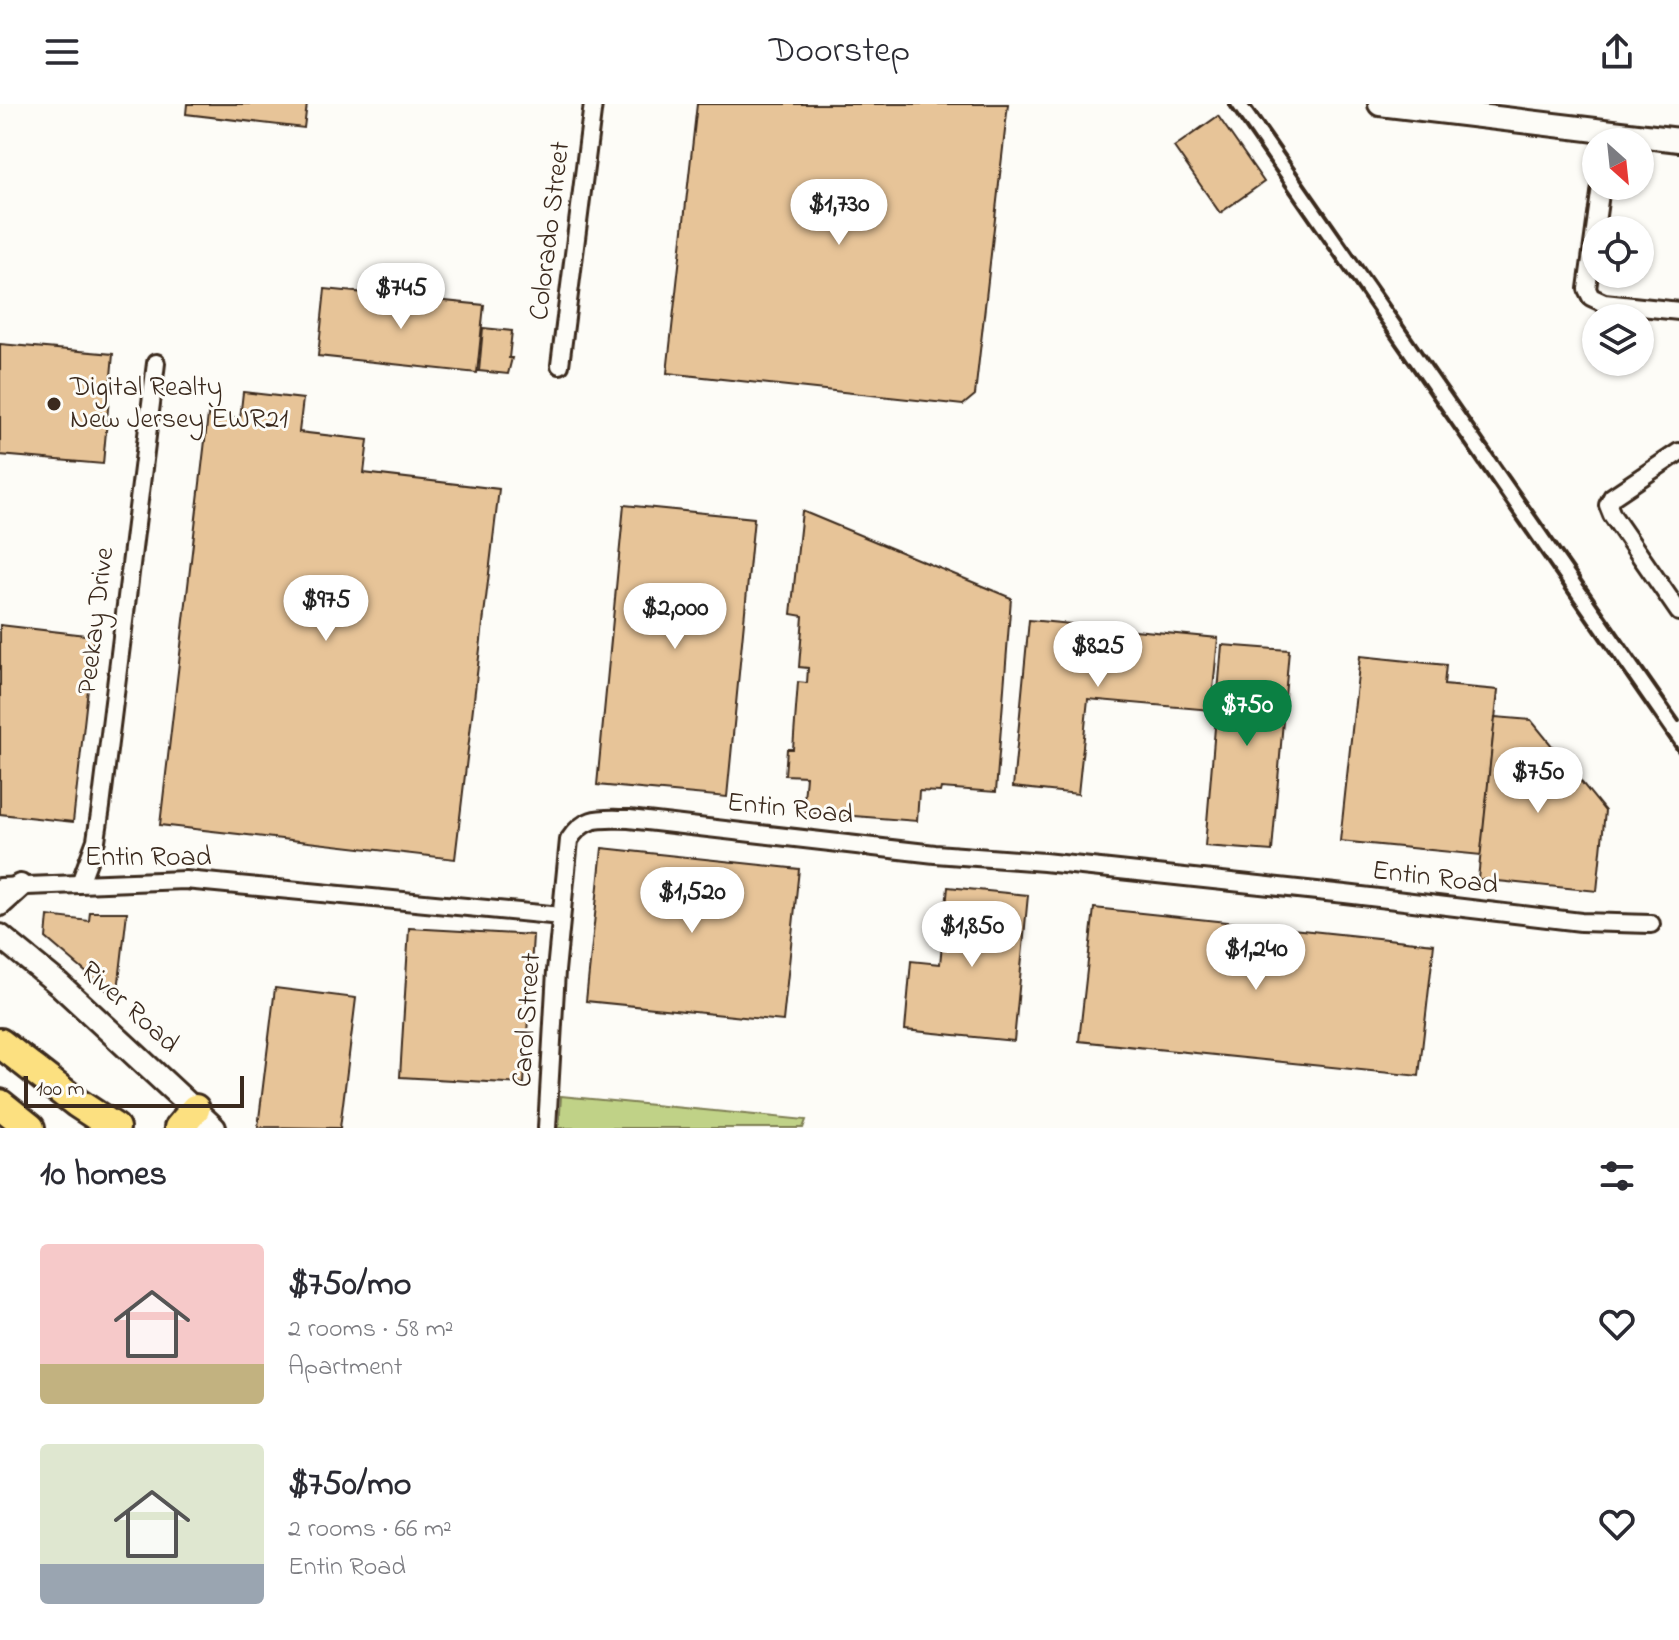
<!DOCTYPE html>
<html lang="en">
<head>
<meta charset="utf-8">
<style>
  :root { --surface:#fff; --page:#f2f2f3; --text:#2b2b33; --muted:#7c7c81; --accent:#0b8043 }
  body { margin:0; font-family:"Indie Flower",sans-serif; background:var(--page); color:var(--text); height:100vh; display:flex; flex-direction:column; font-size:30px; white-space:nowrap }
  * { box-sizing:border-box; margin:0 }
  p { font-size:26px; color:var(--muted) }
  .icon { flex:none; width:44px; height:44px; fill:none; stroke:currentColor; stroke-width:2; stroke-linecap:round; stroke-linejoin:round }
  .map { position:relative; height:1024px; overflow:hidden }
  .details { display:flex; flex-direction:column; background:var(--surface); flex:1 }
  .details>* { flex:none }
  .needle { width:52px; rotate:153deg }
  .tools { position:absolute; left:1582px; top:24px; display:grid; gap:16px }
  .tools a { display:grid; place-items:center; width:72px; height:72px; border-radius:50%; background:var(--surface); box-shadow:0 2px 6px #0004; font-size:40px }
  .scale { position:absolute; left:24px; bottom:20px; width:220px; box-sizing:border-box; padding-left:8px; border:4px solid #3b2a1e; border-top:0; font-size:22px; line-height:28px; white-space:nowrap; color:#3b2a1e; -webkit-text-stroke:6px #fdfcf7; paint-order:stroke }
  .price { position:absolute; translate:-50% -68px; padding:0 18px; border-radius:28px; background:#fff; color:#222; font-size:26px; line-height:52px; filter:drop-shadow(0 2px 4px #0008) }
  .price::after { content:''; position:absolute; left:50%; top:48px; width:24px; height:18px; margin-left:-12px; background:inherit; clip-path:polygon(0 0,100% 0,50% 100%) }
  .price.selected { background:var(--accent); color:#fff }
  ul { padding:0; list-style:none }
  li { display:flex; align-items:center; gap:24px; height:200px; padding:0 40px }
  li span { display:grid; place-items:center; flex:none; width:224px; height:160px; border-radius:8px; color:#555 }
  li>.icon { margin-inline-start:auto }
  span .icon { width:96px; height:96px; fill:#fffc; stroke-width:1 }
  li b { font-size:34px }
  h2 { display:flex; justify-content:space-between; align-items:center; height:96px; padding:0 40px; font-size:34px }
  header { display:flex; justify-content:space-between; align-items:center; height:104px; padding:0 40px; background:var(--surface); font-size:36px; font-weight:600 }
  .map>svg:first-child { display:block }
  .green { fill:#c0d287; stroke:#7e7e52; stroke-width:2 }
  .building { fill:#e7c498; stroke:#3b2a1e; stroke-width:2 }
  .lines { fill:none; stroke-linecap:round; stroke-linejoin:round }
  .street-casing { stroke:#3b2a1e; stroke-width:22 }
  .secondary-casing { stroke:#3b2a1e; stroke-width:28 }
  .highway-casing { stroke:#3b2a1e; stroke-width:34 }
  .street { stroke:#fdfcf7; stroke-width:16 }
  .secondary { stroke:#fdfcf7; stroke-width:22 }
  .highway { stroke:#fce080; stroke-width:28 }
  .rail { stroke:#3b2a1e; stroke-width:4 }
  .poi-dot { fill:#3b2a1e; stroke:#fdfcf7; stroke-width:3 }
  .labels { text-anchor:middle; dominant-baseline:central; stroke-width:6; stroke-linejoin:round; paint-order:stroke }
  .street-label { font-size:28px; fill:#3b2a1e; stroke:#fdfcf7 }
  .poi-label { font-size:28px; fill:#3b2a1e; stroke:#fdfcf7; text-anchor:start }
</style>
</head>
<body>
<header><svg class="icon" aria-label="menu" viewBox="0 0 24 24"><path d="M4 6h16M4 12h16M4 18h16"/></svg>Doorstep<svg class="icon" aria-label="share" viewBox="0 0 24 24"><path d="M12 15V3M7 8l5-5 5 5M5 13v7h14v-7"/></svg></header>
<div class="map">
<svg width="1679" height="1024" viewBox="0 0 1679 1024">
  <rect width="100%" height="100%" fill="#fdfcf7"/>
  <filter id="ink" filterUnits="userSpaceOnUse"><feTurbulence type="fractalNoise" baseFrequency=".0125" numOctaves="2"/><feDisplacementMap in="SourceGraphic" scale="16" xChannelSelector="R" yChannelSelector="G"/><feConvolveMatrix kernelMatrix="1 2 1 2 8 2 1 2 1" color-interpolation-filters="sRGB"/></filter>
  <g filter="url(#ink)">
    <!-- green -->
    <path class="green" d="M561,992L806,1016L803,1024H559Z"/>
    <!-- building -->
    <g class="building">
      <path d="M187,0H307L304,24L186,10Z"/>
      <path d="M697,0H1008L975,291L963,301L667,269Z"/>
      <path d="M1218,12L1264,78L1220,109L1174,43Z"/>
      <path d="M325,185L484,201L477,269L318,252Z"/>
      <path d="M483,224L512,227L509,254H512L508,270L479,267Z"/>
      <path d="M0,240L113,250L103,360L0,351Z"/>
      <path d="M243,288L303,295L299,328L368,336L364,369L499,385L455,755L160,721L208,311L240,315Z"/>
      <path d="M624,401L754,414L727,693L597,681Z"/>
      <path d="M802,407L1011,494L996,688L941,684L940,688L919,687L917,717L803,708L806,672L785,671L787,645H793L798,578L807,579L808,564L799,563L803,512L791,510Z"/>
      <path d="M1029,516L1218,534L1211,606L1088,595L1078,690L1013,683Z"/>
      <path d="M0,521L94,532L73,718L0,710Z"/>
      <path d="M1222,541L1289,546L1272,747L1205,742Z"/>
      <path d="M1360,552L1446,561L1444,581L1498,586L1481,751L1340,737Z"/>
      <path d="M1495,613L1531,616L1605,707L1597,787L1478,775Z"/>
      <path d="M602,744L799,765L783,917L586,897Z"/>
      <path d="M948,783L1028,791L1014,937L905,926L911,857L940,860Z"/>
      <path d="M1094,804L1434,840L1419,972L1079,937Z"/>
      <path d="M90,808H127L117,895L46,834L48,812L89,817Z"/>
      <path d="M409,824L533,831L524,980L400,973Z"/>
      <path d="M275,884L356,894L340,1024L258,1023Z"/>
    </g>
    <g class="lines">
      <defs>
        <g id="street">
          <path d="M1601,82L1587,185L1591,193L1604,199L1679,207"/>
          <path d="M560,261L593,0"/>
          <path d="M1679,348L1612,393L1608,401L1612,411L1679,508"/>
          <path d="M80,779L96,736L101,703L156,259"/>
          <path d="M0,783L185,776L561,812"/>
          <path d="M547,1024L556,867L569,736C585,711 601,715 629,715L935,750L1044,758L1345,790L1581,818L1651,820"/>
        </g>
        <g id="secondary">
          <path d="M1380,0L1679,36"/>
          <path d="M0,800L20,782"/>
          <path d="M0,832L60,881L214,1024"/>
        </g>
        <g id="highway">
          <path d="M0,939L77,999L115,1024"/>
          <path d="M0,1000L30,1024"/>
          <path d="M179,1024L195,1005"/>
        </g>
      </defs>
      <!-- street casing -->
      <use href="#street" class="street-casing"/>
      <!-- secondary casing -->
      <use href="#secondary" class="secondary-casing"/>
      <!-- highway casing -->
      <use href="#highway" class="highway-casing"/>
      <!-- street -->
      <use href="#street" class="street"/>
      <!-- secondary -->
      <use href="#secondary" class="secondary"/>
      <!-- highway -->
      <use href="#highway" class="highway"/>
      <!-- rail -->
      <g class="rail">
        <path d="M1229,0L1679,648"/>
        <path d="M1249,0L1679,617"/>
      </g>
    </g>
  </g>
  <!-- markers -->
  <circle class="poi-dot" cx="54" cy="300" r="8"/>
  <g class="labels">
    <!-- street labels -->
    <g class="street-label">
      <text transform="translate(551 127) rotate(-83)">Colorado Street</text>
      <text transform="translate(97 517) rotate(-83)">Peekay Drive</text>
      <text transform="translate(790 706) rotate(6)">Entin Road</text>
      <text x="148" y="754">Entin Road</text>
      <text transform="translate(1435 775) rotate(7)">Entin Road</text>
      <text transform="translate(129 904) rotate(42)">River Road</text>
      <text transform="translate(528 916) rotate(-86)">Carol Street</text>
    </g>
    <!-- poi labels -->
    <g class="poi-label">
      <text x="70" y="284">Digital Realty<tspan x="70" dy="32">New Jersey EWR21</tspan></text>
    </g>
  </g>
</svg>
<div class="tools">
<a><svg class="needle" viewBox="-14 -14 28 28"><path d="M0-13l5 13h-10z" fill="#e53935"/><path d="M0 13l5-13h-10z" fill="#7c7c81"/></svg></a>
<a><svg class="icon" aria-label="locate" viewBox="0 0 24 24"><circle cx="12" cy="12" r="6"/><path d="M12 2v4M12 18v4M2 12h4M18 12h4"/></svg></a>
<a><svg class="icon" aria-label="layers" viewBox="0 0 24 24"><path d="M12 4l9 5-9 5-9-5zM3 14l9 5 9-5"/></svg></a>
</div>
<div class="scale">100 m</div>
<b class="price" style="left:839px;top:143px">$1,730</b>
<b class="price" style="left:401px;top:227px">$745</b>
<b class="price" style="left:326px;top:539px">$975</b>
<b class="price" style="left:675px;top:547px">$2,000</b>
<b class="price" style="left:1098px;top:585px">$825</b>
<b class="price selected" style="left:1247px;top:644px">$750</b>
<b class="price" style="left:1538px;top:711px">$750</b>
<b class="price" style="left:692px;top:831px">$1,520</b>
<b class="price" style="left:972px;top:865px">$1,850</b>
<b class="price" style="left:1256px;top:888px">$1,240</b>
</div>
<section class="details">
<h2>10 homes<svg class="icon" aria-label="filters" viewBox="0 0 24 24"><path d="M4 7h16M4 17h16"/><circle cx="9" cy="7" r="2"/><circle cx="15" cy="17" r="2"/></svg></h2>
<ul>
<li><span style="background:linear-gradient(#f6c9c9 75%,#c2b280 0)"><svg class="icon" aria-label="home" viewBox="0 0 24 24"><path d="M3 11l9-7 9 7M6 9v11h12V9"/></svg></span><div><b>$750/mo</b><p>2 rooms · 58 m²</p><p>Apartment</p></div><svg class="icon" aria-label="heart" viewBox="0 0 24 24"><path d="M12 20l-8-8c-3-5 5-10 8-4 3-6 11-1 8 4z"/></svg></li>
<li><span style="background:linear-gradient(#dfe7d0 75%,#9aa5b1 0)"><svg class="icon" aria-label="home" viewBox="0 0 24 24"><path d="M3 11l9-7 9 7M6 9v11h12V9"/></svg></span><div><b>$750/mo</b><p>2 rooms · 66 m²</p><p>Entin Road</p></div><svg class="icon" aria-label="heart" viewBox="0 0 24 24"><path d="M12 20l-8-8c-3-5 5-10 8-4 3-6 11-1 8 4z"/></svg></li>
</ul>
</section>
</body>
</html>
